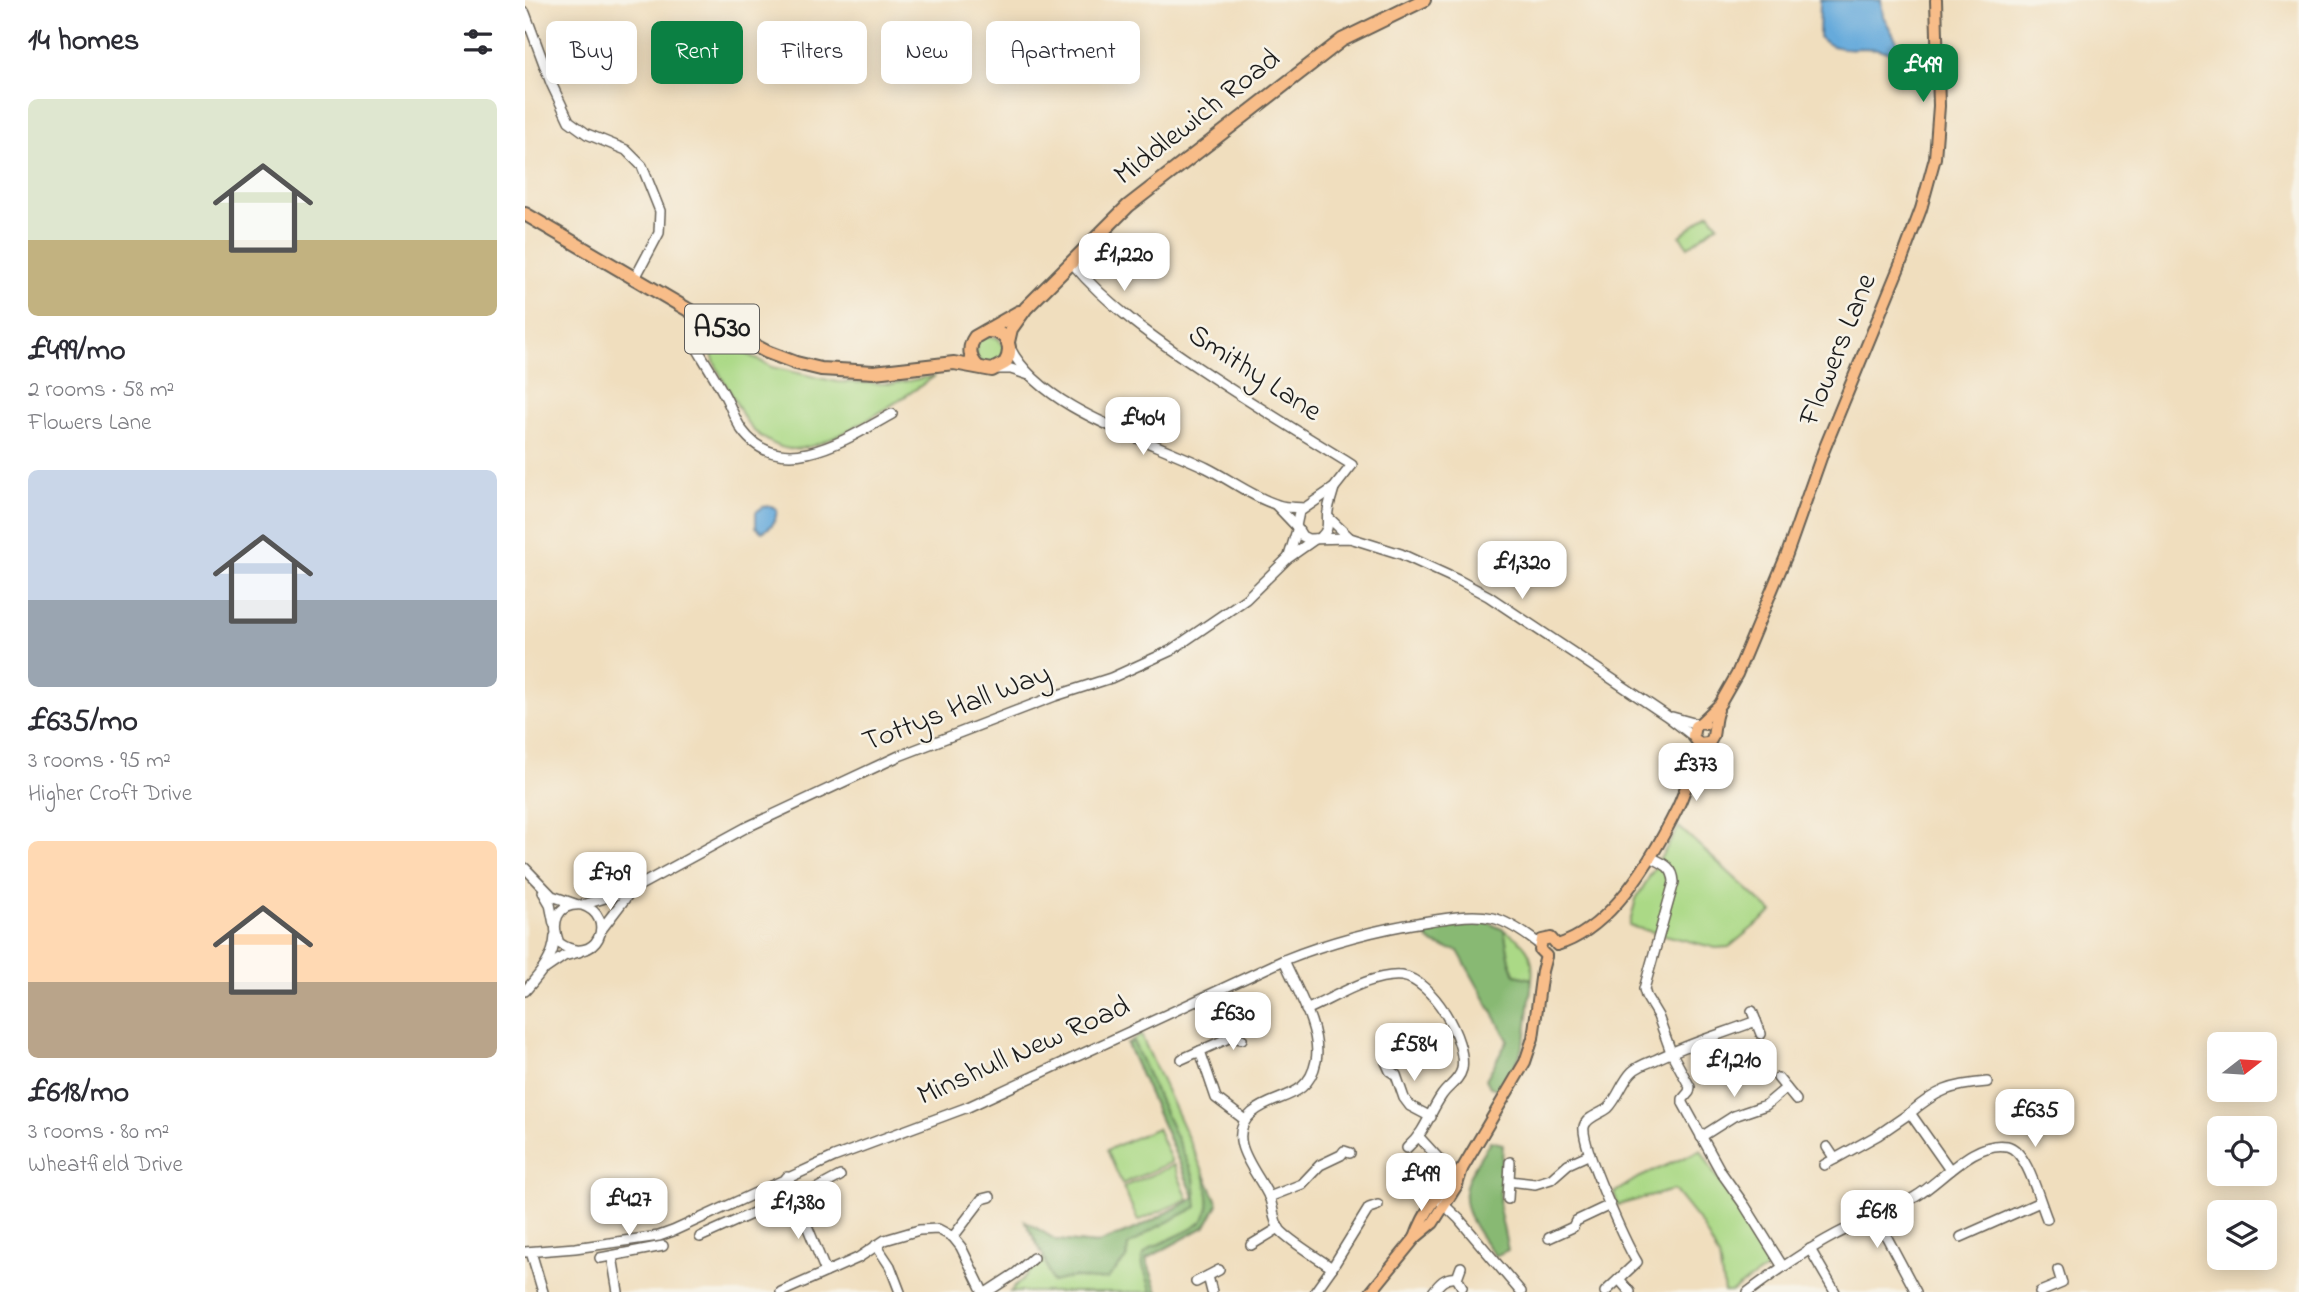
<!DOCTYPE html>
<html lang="en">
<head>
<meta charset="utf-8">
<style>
  :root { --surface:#fff; --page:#f7f7f7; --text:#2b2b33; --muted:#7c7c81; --accent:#0b8043 }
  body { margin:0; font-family:"Indie Flower",sans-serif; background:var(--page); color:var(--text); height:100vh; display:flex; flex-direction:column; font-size:26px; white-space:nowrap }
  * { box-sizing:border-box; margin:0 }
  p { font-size:23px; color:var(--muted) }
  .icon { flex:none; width:38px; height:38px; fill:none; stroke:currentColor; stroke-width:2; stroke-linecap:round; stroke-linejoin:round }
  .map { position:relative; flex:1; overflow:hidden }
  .drawer { display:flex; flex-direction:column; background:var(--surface); width:525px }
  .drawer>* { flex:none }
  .guide { position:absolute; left:21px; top:21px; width:665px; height:63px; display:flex; gap:14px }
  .needle { width:46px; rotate:73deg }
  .buttons { position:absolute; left:1682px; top:1032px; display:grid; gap:14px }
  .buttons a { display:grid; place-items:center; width:70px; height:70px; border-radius:10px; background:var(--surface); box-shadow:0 4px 18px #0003; font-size:35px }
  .price { position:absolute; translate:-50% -60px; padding:0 16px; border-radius:14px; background:#fff; color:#222; font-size:23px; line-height:46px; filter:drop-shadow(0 2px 4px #0008) }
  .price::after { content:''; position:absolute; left:50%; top:42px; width:21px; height:16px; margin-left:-10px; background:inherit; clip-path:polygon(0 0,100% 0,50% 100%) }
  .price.on { background:var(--accent); color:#fff }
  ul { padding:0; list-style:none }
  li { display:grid; align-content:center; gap:14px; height:371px; padding:0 28px }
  li span { display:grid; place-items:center; height:217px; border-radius:10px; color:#555 }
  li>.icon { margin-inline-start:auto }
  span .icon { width:126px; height:126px; fill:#fffc; stroke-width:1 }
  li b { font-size:30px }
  h2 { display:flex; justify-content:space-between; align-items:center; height:84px; padding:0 28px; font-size:30px }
  .chip { padding:0 24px; border-radius:10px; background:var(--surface); box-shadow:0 4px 18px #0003; font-size:24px; line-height:63px }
  .chip.on { background:var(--accent); color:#fff }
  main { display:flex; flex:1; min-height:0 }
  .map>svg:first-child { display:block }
  .green { fill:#abd986; stroke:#647a51; stroke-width:2 }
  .forest { fill:#88b973; stroke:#526a48; stroke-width:2 }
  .water { fill:#66aadb; stroke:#41637c; stroke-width:2 }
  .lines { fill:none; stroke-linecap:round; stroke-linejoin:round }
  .minor-casing { stroke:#666055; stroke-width:12 }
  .major-casing { stroke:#666055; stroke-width:14 }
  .highway-casing { stroke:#666055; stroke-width:16 }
  .minor { stroke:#fff; stroke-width:9 }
  .major { stroke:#f8bd89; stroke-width:10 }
  .highway { stroke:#f8bd89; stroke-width:12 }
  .labels { text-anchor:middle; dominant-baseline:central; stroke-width:5; stroke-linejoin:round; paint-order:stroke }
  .shield { fill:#f7f3e8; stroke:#5e5c59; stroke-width:2 }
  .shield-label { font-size:28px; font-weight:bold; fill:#1c1c1c }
  .street-label { font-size:30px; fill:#1c1c1c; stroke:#f7f3e8 }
</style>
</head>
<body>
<main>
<section class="drawer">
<h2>14 homes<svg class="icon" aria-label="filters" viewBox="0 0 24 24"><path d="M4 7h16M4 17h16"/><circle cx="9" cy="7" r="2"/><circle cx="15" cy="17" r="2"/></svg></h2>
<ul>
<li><span style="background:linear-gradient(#dfe7d0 65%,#c2b280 0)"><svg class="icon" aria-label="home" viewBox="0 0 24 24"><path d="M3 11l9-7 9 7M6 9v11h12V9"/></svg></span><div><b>£499/mo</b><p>2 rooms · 58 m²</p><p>Flowers Lane</p></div></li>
<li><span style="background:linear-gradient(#c9d6e8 60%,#9aa5b1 0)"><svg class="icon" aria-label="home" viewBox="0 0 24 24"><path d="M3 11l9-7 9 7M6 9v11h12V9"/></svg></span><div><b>£635/mo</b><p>3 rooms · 95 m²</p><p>Higher Croft Drive</p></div></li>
<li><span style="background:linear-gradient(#ffd9b3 65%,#b9a48a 0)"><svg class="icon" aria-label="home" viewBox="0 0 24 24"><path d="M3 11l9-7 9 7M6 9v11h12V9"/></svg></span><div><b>£618/mo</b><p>3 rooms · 80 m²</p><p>Wheatfield Drive</p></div></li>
</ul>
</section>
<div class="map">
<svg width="1774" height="1292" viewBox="0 0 1774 1292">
  <rect width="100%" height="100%" fill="#f7f3e8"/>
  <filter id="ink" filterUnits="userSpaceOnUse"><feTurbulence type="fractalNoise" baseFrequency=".0143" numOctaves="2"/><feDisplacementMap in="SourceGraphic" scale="14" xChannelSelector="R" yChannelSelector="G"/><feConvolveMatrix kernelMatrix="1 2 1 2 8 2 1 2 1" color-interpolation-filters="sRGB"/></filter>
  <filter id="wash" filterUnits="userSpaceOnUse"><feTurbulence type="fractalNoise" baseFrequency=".00686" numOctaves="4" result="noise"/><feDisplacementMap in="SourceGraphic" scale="28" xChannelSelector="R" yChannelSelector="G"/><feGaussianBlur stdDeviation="1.57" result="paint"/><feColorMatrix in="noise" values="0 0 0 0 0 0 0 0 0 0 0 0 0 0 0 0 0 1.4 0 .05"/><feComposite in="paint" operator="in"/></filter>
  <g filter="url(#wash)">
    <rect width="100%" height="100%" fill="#f0debe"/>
    <!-- green -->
    <g class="green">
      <path d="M1184,213L1193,224L1163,247L1155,236Z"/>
      <path d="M459,336L473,338L480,350L473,363L459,364L451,357L452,343Z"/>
      <path d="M187,339L200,343L247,367L312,382L367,384L410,376C381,396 302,451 267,449C254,449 239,439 229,431C220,423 215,409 209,399C200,382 182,358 187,339Z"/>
      <path d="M1154,827L1247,912L1204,947L1191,948L1104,926L1111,899Z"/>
      <path d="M979,930C1000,942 1010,954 1007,979L991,975L985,961Z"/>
      <path d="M616,1035L693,1204L681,1226L621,1259L633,1292H485L519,1257L500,1221L531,1240L571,1244L613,1228L670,1198L602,1044Z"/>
      <path d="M632,1128L647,1162L597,1184L582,1150Z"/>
      <path d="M1176,1150L1190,1175L1209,1199L1250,1263L1206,1292H1199L1194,1258L1177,1225L1149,1190L1093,1205L1089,1193L1111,1179Z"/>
      <path d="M649,1165L663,1199L613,1221L598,1187Z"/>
    </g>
    <!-- forest -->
    <g class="forest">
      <path d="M947,921L962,922L979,930L985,961L990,975L1007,979L1001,1034L994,1057L978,1087L972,1089L965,1087L961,1079L983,1040L933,951C917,947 902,946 898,928Z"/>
      <path d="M608,1041L669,1177L672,1207L625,1231L603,1246L602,1258L582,1279L568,1280L549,1277L527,1282L519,1257L500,1221L531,1240L571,1244L613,1228L670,1198L602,1044Z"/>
      <path d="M965,1141L978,1144L974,1208L983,1250L970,1256C956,1237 934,1211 941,1186C945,1170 957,1155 965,1141Z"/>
      <path d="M679,1173L693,1204L681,1226L621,1259L633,1292H627L618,1267L617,1257C623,1248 630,1246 639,1242C681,1222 690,1223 679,1173Z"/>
    </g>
    <!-- water -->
    <g class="water">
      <path d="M1295,0H1356L1358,16L1377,50L1368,56C1345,38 1317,60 1294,37Z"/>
      <path d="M246,506L252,509C251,522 248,526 237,532L231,527V512L238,507Z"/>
    </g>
  </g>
  <g filter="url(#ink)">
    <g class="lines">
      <defs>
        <g id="minor">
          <path d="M0,13L26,83L44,121L62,134L101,150L117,166L135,211L134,233L109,280"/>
          <path d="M547,263C583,306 631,340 678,371C727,404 777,434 827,465L809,488L774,512L771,526"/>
          <path d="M179,319L171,336L173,350C182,365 192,381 200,396C206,407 210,420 217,430C256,484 325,437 367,414"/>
          <path d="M485,348C518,411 621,438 682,468C704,479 729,498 753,505C761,508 770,507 779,508"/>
          <path d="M474,369H486L504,375"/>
          <path d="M751,505L771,526L777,536L783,539L825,538L876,554L935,581L963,596L1056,658L1142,716L1168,736"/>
          <path d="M804,518L825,538"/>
          <path d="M796,537C806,528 801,522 803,511C804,503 807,496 809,488"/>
          <path d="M764,556L772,530"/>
          <path d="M1147,717L1172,724"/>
          <path d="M1125,857C1137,863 1148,866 1149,882L1119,989L1121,996L1133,1016L1146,1052L1165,1087L1164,1092L1158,1099V1103L1196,1172L1220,1206L1258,1267"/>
          <path d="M0,868L27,896L50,904"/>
          <path d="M18,892L25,904L29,924"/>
          <path d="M57,905C94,917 71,969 34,943C26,923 31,903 57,905L106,890L220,828L374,756L530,696L586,678L645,651L721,599L763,558L790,539"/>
          <path d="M76,930L105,892"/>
          <path d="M759,960C771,988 797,1031 791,1061C783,1101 750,1093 727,1113C697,1139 735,1174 745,1199C748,1208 749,1223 755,1230C766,1242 792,1257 807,1268L790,1292"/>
          <path d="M20,969L39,956L54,952"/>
          <path d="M0,991C14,975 29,959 30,936"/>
          <path d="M781,1010C809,998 846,973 877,976C907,980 942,1040 937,1069C934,1081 923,1086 917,1095C903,1115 902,1130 882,1148"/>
          <path d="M1227,1011L1236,1034"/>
          <path d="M706,1037L717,1039"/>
          <path d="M675,1051L691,1098L720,1120"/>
          <path d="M657,1059L706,1037L699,1014"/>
          <path d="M861,1062L865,1071L871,1075L879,1098L885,1106L906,1117"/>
          <path d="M1253,1078L1271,1100"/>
          <path d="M1385,1113C1412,1090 1426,1085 1462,1082"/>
          <path d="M894,1137L915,1160"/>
          <path d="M1176,1137L1209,1116L1241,1105L1261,1088"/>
          <path d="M1302,1147L1310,1159"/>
          <path d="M1299,1165L1353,1135L1385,1113L1425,1170"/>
          <path d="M262,1177L301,1272"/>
          <path d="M984,1181L1010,1184L1026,1179L1043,1164L1065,1154"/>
          <path d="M744,1197L777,1184L795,1165L816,1155L819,1151L825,1153"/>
          <path d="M983,1199L985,1162"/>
          <path d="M916,1202L934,1219L996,1292"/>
          <path d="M1350,1215L1391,1292"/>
          <path d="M175,1237L246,1205L272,1199L315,1176"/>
          <path d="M428,1237L457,1199L465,1197"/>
          <path d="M1436,1237L1515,1202"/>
          <path d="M1024,1238L1048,1227L1051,1221L1085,1205"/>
          <path d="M351,1245L365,1266L375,1292"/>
          <path d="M726,1245L754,1228"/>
          <path d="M1285,1249L1310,1292"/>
          <path d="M0,1252L50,1248L134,1236L148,1231L309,1157L443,1107L759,960C806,941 853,929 904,921C924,918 947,913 968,918C984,922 1001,934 1014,944"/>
          <path d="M6,1252L18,1292"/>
          <path d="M87,1256L93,1292"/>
          <path d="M75,1258L138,1246"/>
          <path d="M936,1267L932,1278L937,1287"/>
          <path d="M807,1268L844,1208L853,1205"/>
          <path d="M683,1276L687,1292"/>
          <path d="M1094,1279L1105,1292"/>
          <path d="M671,1282L694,1270"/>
          <path d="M256,1292L333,1258L360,1240L394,1230L413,1229L428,1237L436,1247L458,1292"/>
          <path d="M462,1292L491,1273L508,1258"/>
          <path d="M908,1292C914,1284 920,1276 932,1278"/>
          <path d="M1080,1292L1112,1262C1101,1244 1056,1145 1059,1127C1061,1117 1076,1114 1083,1108C1093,1098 1097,1082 1107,1072C1113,1066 1122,1063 1130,1060C1162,1044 1197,1034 1231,1021"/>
          <path d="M1223,1292C1250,1272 1278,1252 1308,1236C1334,1222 1363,1211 1390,1197C1416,1182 1449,1140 1482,1146C1502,1150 1514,1200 1522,1219"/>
          <path d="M1515,1292L1537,1283L1533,1270"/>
        </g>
        <g id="major">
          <path d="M1175,723L1195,704L1212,674L1262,554L1298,452L1375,265L1396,209L1410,158L1414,106L1411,0"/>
          <path d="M1180,724L1175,723L1170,726L1168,736L1174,744L1183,743"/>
          <path d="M1032,945C1087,929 1129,856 1153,807C1159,794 1163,780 1169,767C1172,760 1187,741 1188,736C1190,726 1189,719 1193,710"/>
          <path d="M1021,956L1015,950L1017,940L1026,938L1032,945"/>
          <path d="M890,1238C899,1212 917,1187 937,1169"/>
          <path d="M846,1292L890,1238L908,1223L932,1185L937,1169L1000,1062L1008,1038L1017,971L1021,956"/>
        </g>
        <g id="highway">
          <path d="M0,214L179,319L242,352L271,363L296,369L349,372L429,363L467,370L480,363C490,346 480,330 461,331"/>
          <path d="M483,342L486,329L501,308L603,206L817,40L899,0"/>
          <path d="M453,367C444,358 443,347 450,337L494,312"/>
        </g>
      </defs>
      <!-- minor casing -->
      <use href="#minor" class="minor-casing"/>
      <!-- major casing -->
      <use href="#major" class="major-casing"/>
      <!-- highway casing -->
      <use href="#highway" class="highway-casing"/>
      <!-- minor -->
      <use href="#minor" class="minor"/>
      <!-- major -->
      <use href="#major" class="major"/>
      <!-- highway -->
      <use href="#highway" class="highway"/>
    </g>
  </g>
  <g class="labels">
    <!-- shield labels -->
    <rect class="shield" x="160" y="304.5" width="74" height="49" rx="5"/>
    <g class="shield-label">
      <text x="197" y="329">A530</text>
    </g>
    <!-- street labels -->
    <g class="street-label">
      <text transform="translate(673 118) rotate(-38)">Middlewich Road</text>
      <text transform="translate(1314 350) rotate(-68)">Flowers Lane</text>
      <text transform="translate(729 374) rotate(33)">Smithy Lane</text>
      <text transform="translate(432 709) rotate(-21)">Tottys Hall Way</text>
      <text transform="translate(499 1052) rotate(-24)">Minshull New Road</text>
    </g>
  </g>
</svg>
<div class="buttons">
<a><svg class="needle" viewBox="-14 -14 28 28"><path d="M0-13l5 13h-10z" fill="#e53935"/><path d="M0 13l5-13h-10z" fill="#7c7c81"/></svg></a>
<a><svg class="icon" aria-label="locate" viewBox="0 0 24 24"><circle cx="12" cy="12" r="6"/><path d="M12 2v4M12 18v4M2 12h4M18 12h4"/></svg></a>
<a><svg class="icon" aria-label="layers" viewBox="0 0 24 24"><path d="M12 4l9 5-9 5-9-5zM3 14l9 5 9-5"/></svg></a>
</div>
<b class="price on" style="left:1398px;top:104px">£499</b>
<b class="price" style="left:599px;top:293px">£1,220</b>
<b class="price" style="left:618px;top:457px">£404</b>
<b class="price" style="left:997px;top:601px">£1,320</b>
<b class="price" style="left:1171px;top:803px">£373</b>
<b class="price" style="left:85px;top:912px">£709</b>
<b class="price" style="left:708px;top:1052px">£630</b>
<b class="price" style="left:889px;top:1083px">£584</b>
<b class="price" style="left:1209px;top:1099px">£1,210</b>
<b class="price" style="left:1510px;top:1149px">£635</b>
<b class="price" style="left:896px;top:1213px">£499</b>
<b class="price" style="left:104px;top:1238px">£427</b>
<b class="price" style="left:273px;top:1241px">£1,380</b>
<b class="price" style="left:1352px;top:1250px">£618</b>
<div class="guide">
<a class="chip">Buy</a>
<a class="chip on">Rent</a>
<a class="chip">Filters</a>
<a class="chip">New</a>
<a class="chip">Apartment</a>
</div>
</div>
</main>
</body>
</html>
